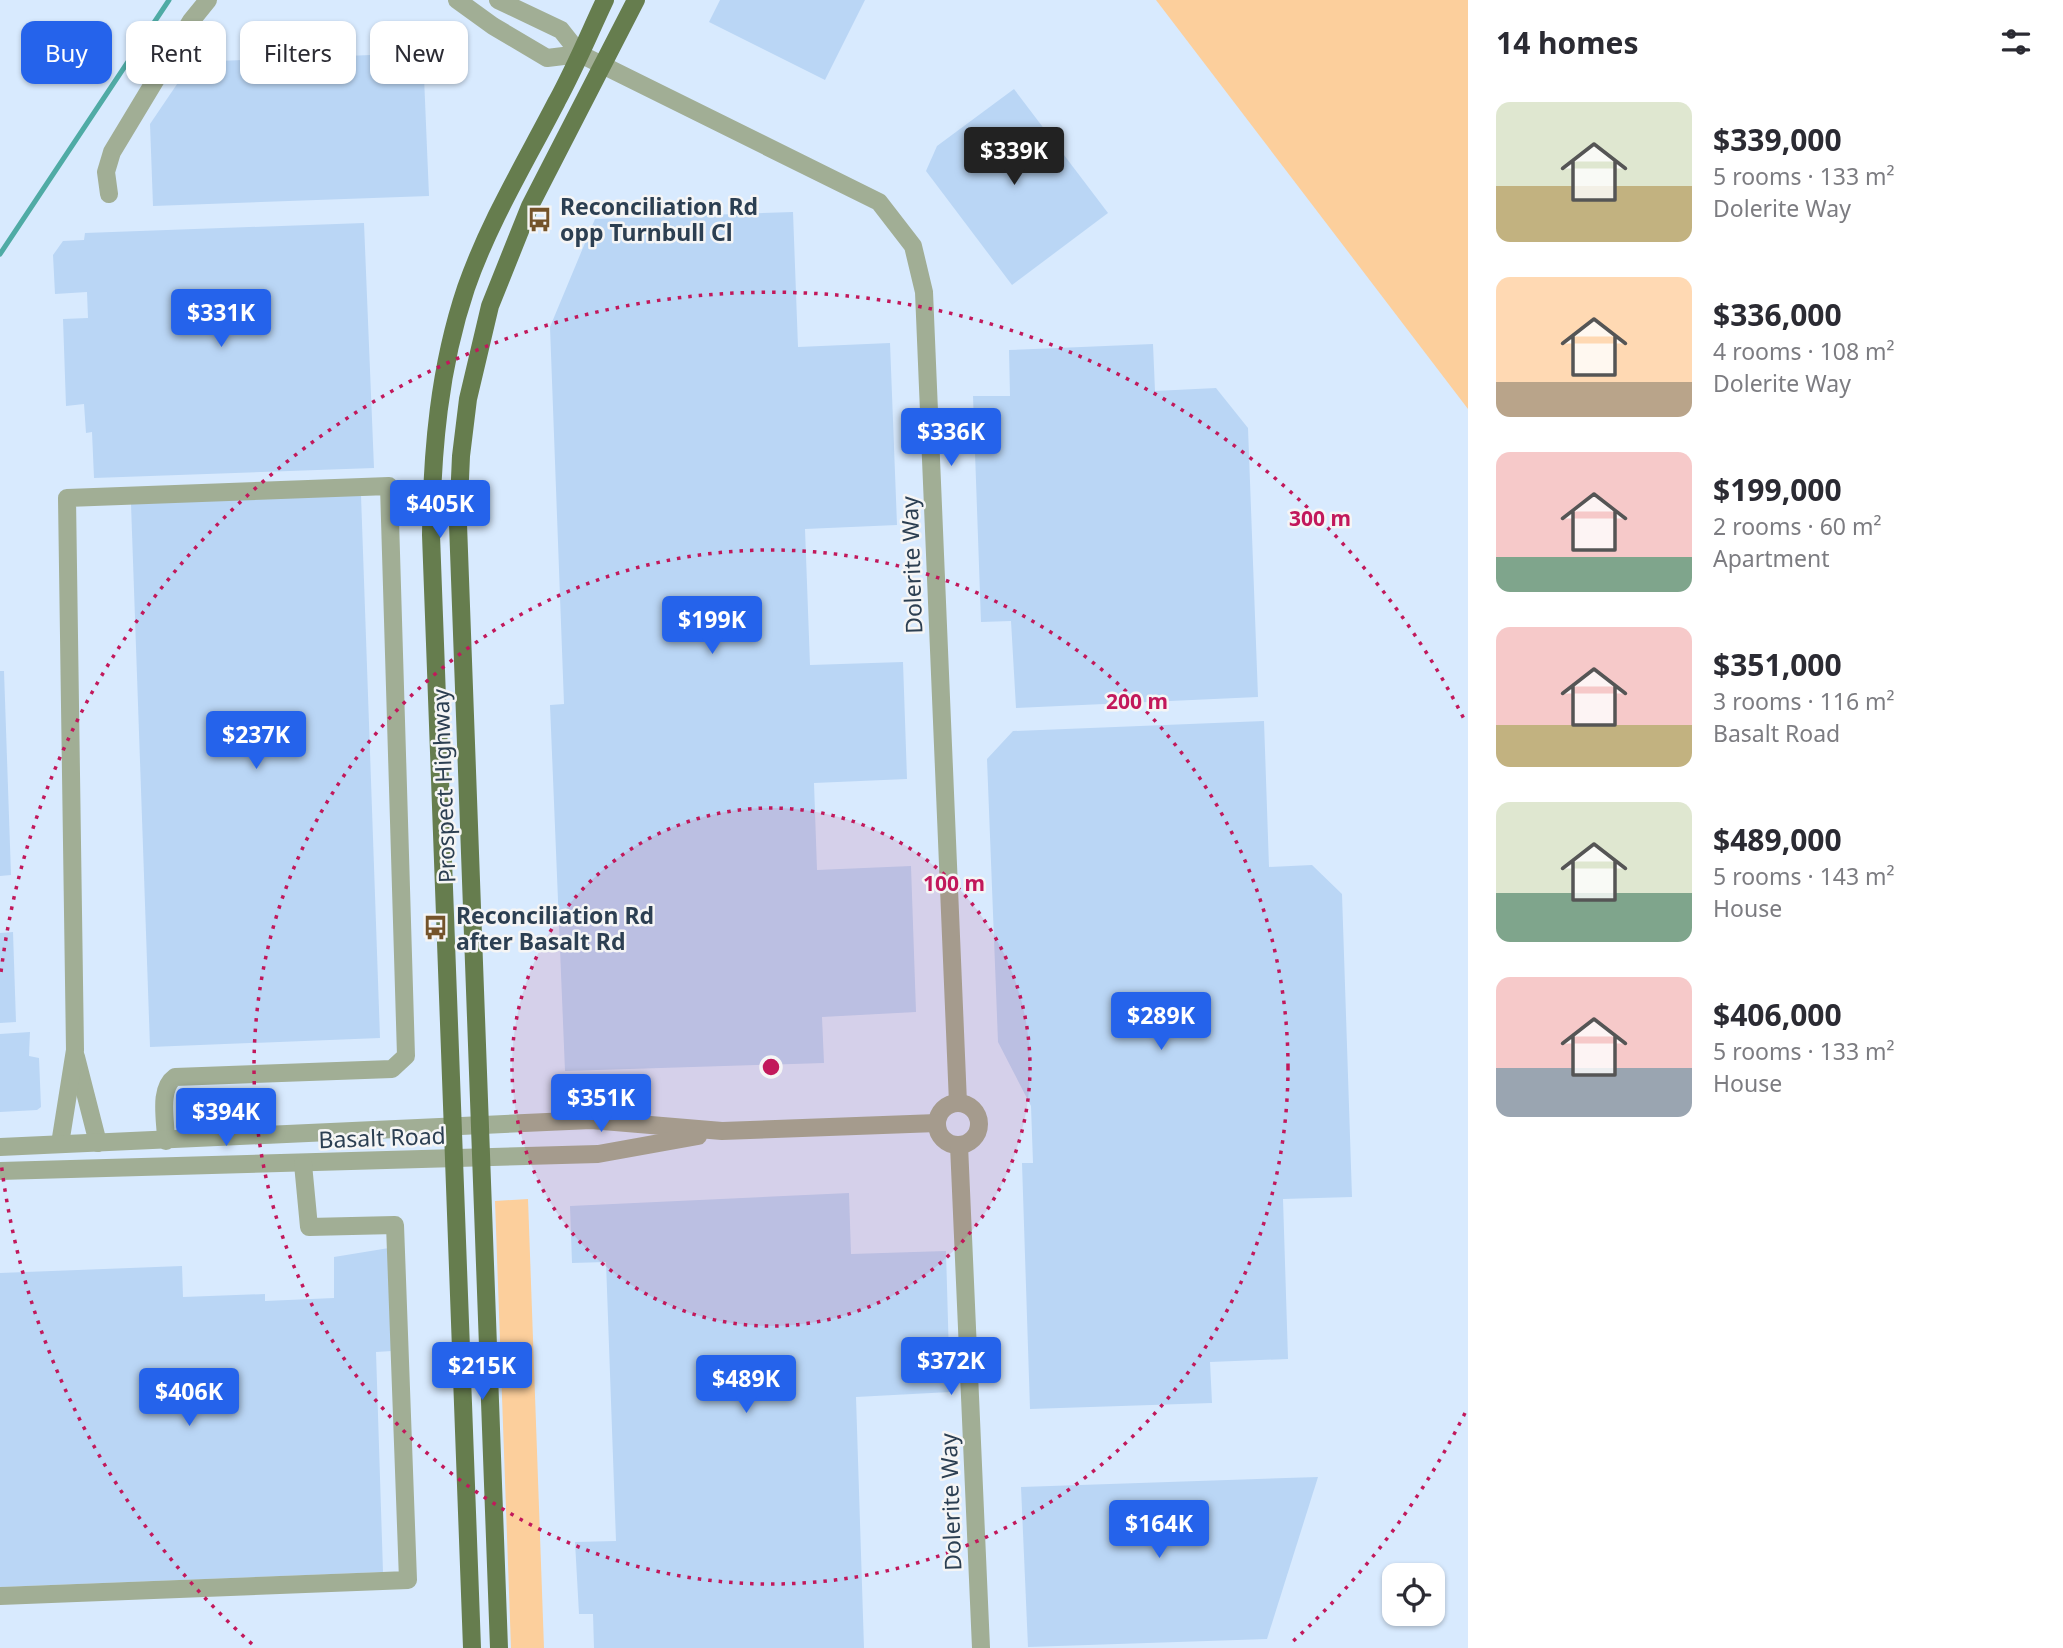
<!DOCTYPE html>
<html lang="en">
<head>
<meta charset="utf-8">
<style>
  :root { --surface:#fff; --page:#f2f2f3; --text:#2b2b33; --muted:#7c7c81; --accent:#2563eb }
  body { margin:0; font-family:"Noto Sans",sans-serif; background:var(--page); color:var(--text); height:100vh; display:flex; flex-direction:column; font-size:26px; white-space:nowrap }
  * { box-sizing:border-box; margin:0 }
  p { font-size:23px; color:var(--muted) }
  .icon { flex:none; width:38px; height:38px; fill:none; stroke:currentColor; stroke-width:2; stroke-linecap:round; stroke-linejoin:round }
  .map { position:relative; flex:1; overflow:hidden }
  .drawer { display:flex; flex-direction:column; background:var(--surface); width:595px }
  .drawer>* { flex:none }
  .guide { position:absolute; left:21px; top:21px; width:665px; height:63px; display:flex; gap:14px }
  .controls { position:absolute; left:1382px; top:1563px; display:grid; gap:14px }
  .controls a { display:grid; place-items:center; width:63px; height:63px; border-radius:14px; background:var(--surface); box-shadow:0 2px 5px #0004; font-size:35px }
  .price { position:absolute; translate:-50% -60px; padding:0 16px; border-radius:7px; background:var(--accent); color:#fff; font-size:23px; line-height:46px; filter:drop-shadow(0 2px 4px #0008) }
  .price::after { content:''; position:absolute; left:50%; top:42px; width:21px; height:16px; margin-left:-10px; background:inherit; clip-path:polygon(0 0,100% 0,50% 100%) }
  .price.selected { background:#222; color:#fff }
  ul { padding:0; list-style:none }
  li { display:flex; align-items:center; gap:21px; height:175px; padding:0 28px }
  li span { display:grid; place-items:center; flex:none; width:196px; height:140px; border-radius:14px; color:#555 }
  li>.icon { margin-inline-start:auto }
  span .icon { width:84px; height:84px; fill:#fffc; stroke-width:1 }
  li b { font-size:30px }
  h2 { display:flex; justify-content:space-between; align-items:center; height:84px; padding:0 28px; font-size:30px }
  .chip { padding:0 24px; border-radius:14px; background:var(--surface); box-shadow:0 2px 5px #0004; font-size:24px; line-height:63px }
  .chip.selected { background:var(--accent); color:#fff }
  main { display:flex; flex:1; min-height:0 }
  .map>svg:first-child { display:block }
  .green { fill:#fccf9c }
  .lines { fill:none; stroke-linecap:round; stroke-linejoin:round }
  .stream { stroke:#4faba5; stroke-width:5 }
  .building { fill:#bad6f5 }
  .minor { stroke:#a1ae95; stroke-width:18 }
  .major { stroke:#667d4e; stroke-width:18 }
  .ring { fill:none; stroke:#c2185b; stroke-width:3.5; stroke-dasharray:3.5 7 }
  .labels { text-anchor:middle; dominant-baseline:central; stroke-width:5; stroke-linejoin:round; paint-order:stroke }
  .poi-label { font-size:23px; font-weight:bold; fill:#2c3f52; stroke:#f5f5f5; text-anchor:start }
  .street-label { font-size:23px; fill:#2c3f52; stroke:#f5f5f5 }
  .centre { fill:#c2185b; stroke:#f5f5f5; stroke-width:3.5 }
  .ring-label { font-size:21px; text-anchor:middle; font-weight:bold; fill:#c2185b; stroke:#f5f5f5; stroke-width:5; stroke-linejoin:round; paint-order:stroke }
</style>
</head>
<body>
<main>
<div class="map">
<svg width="1468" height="1648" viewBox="0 0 1468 1648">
  <rect width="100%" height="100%" fill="#d8eafe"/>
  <!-- green -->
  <g class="green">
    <path d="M1156,0H1468V409Z"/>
    <path d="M528,1199L544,1648H511L495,1201Z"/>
  </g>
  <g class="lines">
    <!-- stream -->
    <path class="stream" d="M0,254L169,0"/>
  </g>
  <!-- building -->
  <g class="building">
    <path d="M720,0H865L825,80L709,22Z"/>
    <path d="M423,53L429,196L153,206L150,124L192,62Z"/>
    <path d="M1014,89L1108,213L1012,285L926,171L937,146Z"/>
    <path d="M793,212L798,347L890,343L897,525L805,529L810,665L903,662L907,779L814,783L817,870L911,866L916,1012L822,1017L824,1063L565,1071L550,705L564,704L550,327L595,219Z"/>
    <path d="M364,223L374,468L94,478L92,432L86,433L84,404L66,406L63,319L88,318L87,292L55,294L53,255L63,241L84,240L85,233Z"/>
    <path d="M1153,344L1155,391L1216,388L1248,428L1258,697L1016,708L1011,621L981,622L973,396H1010L1009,350Z"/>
    <path d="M361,495L380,1038L150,1047L131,504Z"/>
    <path d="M0,671H4L11,875L0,876Z"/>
    <path d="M1264,721L1269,867L1312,865L1342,894L1352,1197L1283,1199L1288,1359L1210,1362L1212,1403L1030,1409L1022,1163H1033L1031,1106L998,1042L987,759L1013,731Z"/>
    <path d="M13,932L16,1022L0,1023V933Z"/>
    <path d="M30,1032L29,1056L39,1058L41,1107L37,1110L0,1112V1034Z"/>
    <path d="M849,1193L851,1254L946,1251L950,1392L856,1397L864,1648H594L593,1614H579L575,1542L616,1541L606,1262L572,1263L570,1206Z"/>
    <path d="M389,1248L392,1351L376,1352L383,1572L0,1587V1273L182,1266L183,1297L265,1294V1301L334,1298V1257Z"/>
    <path d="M1318,1477L1267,1639L1028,1647L1021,1487Z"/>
  </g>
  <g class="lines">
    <!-- minor -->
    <g class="minor">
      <path d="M457,0L493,26L547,58L580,54"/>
      <path d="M498,0L561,30L580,54L879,202L913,246L924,292L958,1103"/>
      <path d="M109,194L106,172L112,152L191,21L208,0"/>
      <path d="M76,1057L98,1143"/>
      <circle cx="958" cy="1124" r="21"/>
      <path d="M60,1144L75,1050L67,498L389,486L406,1056L392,1069L175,1077C158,1089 166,1121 166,1141"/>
      <path d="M959,1145L981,1648"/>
      <path d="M0,1147L591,1120L722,1131L937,1123"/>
      <path d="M0,1171L598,1154L698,1136"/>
      <path d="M0,1596L408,1580L395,1225L309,1227L303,1164"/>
    </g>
    <!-- major -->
    <g class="major">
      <path d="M472,1648L431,535C432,451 439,368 466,288C489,222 525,163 557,101C575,68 589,34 605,0"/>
      <path d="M499,1648L458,524L461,456L468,399L490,306L530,206L636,0"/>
    </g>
  </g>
  <!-- distance rings -->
  <circle cx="771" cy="1067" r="259" fill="#c2185b" fill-opacity=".12"/>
  <g class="ring">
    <circle cx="771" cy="1067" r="259"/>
    <circle cx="771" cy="1067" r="517"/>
    <path d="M1465 1413A776 776 0 0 1 1290 1644M252 1644A776 776 0 0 1 1 1162M1 972A776 776 0 0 1 1465 721"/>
  </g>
  <!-- icons -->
  <defs>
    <symbol id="bus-bare" viewBox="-9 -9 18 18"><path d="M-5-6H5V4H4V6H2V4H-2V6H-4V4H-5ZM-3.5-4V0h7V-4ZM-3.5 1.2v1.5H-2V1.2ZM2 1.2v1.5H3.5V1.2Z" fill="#74532a" stroke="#f5f5f5" stroke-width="2.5" paint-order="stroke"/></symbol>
  </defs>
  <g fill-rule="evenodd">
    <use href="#bus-bare" x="522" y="202" width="35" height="35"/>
    <use href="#bus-bare" x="418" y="910" width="35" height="35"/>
  </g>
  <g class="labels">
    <!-- poi labels -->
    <g class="poi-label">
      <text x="560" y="206">Reconciliation Rd<tspan x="560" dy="26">opp Turnbull Cl</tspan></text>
      <text x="456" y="915">Reconciliation Rd<tspan x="456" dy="26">after Basalt Rd</tspan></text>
    </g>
    <!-- street labels -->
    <g class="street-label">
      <text transform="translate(911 565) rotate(-92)">Dolerite Way</text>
      <text transform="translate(443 786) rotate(-92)">Prospect Highway</text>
      <text transform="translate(382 1137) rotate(-2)">Basalt Road</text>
      <text transform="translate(950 1502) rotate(-92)">Dolerite Way</text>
    </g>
  </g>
  <circle cx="771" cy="1067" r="10" class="centre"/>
  <g class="ring-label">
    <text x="1320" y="526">300 m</text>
    <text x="1137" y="709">200 m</text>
    <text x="954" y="891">100 m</text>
  </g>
</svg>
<div class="controls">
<a><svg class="icon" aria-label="locate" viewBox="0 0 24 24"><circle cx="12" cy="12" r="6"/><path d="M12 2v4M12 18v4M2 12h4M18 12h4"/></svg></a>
</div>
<b class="price selected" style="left:1014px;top:187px">$339K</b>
<b class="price" style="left:221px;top:349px">$331K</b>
<b class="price" style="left:951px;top:468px">$336K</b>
<b class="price" style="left:440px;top:540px">$405K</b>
<b class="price" style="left:712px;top:656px">$199K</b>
<b class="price" style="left:256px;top:771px">$237K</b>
<b class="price" style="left:1161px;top:1052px">$289K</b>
<b class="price" style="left:601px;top:1134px">$351K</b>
<b class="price" style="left:226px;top:1148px">$394K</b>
<b class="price" style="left:951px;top:1397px">$372K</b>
<b class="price" style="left:482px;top:1402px">$215K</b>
<b class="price" style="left:746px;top:1415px">$489K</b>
<b class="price" style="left:189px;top:1428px">$406K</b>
<b class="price" style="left:1159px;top:1560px">$164K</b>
<div class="guide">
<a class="chip selected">Buy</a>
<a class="chip">Rent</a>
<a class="chip">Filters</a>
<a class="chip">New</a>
</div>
</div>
<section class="drawer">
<h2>14 homes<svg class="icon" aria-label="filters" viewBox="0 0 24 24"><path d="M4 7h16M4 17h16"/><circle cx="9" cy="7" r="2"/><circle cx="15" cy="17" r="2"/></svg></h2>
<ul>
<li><span style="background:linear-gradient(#dfe7d0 60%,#c2b280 0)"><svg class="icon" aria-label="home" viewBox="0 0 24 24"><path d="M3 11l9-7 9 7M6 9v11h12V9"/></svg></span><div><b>$339,000</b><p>5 rooms · 133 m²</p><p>Dolerite Way</p></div></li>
<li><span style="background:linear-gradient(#ffd9b3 75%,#b9a48a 0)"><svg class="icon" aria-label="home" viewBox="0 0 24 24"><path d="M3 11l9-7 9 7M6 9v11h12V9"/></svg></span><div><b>$336,000</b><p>4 rooms · 108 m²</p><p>Dolerite Way</p></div></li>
<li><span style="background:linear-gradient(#f6c9c9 75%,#7fa58c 0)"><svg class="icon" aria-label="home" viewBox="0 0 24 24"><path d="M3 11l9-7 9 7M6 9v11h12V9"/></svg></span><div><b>$199,000</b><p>2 rooms · 60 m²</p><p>Apartment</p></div></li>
<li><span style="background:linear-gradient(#f6c9c9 70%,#c2b280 0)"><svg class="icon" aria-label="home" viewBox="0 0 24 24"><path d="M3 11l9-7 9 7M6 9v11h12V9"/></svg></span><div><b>$351,000</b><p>3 rooms · 116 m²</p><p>Basalt Road</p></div></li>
<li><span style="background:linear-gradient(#dfe7d0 65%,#7fa58c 0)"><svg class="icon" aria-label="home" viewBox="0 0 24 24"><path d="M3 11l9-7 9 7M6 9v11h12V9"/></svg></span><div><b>$489,000</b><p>5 rooms · 143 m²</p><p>House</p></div></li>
<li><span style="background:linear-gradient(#f6c9c9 65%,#9aa5b1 0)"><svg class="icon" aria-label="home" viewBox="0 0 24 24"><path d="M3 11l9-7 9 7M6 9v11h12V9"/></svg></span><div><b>$406,000</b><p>5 rooms · 133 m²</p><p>House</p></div></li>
</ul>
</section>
</main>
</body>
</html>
